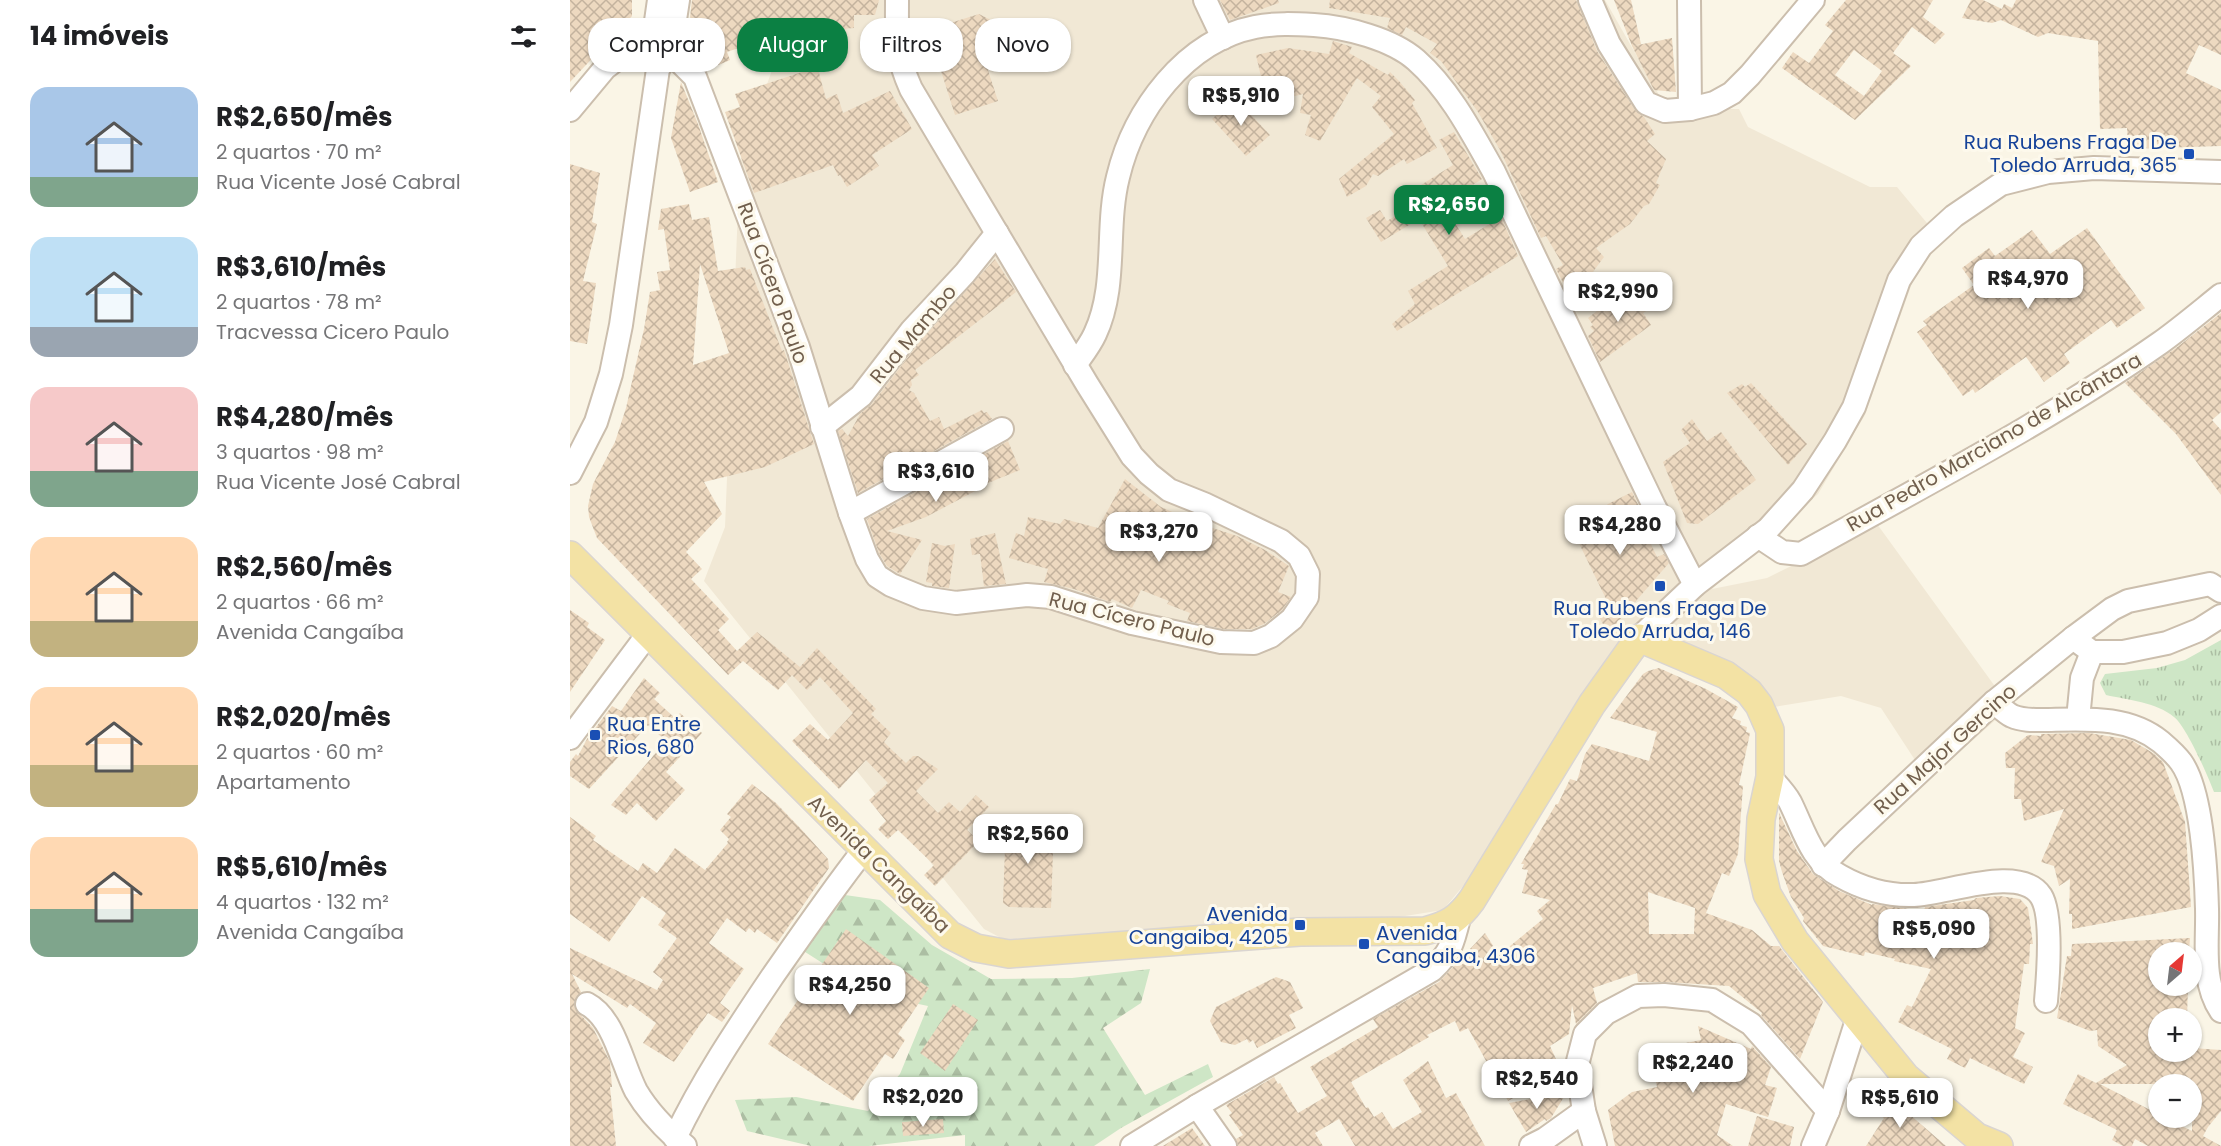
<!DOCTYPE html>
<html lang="pt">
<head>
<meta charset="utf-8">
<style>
  :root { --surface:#fff; --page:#f6f6f6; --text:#202124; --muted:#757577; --accent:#0b8043 }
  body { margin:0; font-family:Poppins,sans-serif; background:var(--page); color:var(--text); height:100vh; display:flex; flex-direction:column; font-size:22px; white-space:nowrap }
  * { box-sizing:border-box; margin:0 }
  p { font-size:20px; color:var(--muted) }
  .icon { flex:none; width:33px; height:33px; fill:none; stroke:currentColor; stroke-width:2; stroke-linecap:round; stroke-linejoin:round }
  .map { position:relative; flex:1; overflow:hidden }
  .details { display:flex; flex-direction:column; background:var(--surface); width:570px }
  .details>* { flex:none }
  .guide { position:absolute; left:18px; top:18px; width:570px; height:54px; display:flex; gap:12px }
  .needle { width:39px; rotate:28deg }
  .buttons { position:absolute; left:1578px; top:942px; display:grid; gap:12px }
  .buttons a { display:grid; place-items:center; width:54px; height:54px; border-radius:50%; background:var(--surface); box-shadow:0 2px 4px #0004; font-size:30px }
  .price { position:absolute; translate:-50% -51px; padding:0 14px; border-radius:12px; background:#fff; color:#222; font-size:20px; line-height:39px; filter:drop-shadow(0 2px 3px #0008) }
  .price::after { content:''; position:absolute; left:50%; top:36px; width:18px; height:14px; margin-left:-9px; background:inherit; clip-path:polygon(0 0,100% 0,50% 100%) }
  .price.on { background:var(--accent); color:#fff }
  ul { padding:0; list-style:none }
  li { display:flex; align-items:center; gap:18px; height:150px; padding:0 30px }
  li span { display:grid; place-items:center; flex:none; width:168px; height:120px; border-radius:18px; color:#555 }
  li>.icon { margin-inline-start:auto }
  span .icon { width:72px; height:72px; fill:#fffc; stroke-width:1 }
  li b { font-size:26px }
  h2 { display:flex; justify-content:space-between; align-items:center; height:72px; padding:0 30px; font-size:26px }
  .tag { padding:0 21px; border-radius:24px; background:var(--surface); box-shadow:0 2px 4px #0004; font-size:21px; line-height:54px }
  .tag.on { background:var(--accent); color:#fff }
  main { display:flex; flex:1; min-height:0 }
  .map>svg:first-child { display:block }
  .residential { fill:#f1e8d5 }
  .forest { fill:url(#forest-firs) }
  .park { fill:url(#park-tufts) }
  .building { fill:url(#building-cross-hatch); fill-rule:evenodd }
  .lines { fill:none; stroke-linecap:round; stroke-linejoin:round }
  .minor-casing { stroke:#cbbead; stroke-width:26 }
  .major-casing { stroke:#dad5d1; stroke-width:30 }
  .minor { stroke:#fff; stroke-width:22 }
  .major { stroke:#f3e2a4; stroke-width:27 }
  .transit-dot { fill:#1a4fb4; stroke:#fdf9ec; stroke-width:2 }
  .labels { text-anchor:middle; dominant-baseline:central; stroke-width:6; stroke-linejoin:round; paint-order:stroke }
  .transit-label { font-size:20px; fill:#164399; stroke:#fdf9ec; text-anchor:end }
  .street-label { font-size:20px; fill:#715f4d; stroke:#fdf9ec }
</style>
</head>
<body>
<main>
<section class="details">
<h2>14 imóveis<svg class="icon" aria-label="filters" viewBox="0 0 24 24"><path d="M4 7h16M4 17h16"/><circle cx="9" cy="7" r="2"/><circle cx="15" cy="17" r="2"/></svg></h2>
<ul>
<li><span style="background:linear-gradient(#a9c7e8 75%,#7fa58c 0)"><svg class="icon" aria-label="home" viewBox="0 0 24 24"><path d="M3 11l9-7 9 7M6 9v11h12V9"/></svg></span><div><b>R$2,650/mês</b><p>2 quartos · 70 m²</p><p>Rua Vicente José Cabral</p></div></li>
<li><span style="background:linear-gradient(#bfe0f5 75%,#9aa5b1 0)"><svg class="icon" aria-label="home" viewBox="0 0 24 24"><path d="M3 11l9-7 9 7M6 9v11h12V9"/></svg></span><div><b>R$3,610/mês</b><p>2 quartos · 78 m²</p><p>Tracvessa Cicero Paulo</p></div></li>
<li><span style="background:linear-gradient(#f6c9c9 70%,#7fa58c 0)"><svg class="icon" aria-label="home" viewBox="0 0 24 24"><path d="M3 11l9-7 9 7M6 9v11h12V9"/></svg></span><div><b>R$4,280/mês</b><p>3 quartos · 98 m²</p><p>Rua Vicente José Cabral</p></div></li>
<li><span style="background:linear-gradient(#ffd9b3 70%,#c2b280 0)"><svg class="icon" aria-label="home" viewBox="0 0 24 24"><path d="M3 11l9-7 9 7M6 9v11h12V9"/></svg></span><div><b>R$2,560/mês</b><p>2 quartos · 66 m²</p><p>Avenida Cangaíba</p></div></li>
<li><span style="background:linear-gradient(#ffd9b3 65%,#c2b280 0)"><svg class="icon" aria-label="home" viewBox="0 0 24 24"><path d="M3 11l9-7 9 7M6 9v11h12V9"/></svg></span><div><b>R$2,020/mês</b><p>2 quartos · 60 m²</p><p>Apartamento</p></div></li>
<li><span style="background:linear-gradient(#ffd9b3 60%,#7fa58c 0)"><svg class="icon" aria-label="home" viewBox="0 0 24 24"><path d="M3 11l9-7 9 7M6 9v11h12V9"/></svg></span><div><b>R$5,610/mês</b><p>4 quartos · 132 m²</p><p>Avenida Cangaíba</p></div></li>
</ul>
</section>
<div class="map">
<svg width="1651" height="1146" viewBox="0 0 1651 1146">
  <defs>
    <pattern id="forest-firs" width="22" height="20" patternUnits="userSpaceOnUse" patternTransform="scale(1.5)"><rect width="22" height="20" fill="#cee6c6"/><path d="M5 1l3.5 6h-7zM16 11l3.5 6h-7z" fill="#acbea3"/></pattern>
    <pattern id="park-tufts" width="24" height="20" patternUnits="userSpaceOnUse" patternTransform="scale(1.5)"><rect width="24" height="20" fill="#cee6c6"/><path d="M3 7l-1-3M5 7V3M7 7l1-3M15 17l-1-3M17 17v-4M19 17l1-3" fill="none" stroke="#acbea3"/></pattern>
    <pattern id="building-cross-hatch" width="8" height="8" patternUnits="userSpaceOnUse" patternTransform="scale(1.5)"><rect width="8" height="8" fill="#edd9c0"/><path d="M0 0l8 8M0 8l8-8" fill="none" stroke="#c4b39e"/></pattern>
  </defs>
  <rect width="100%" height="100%" fill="#faf5e6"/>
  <!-- residential -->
  <path class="residential" d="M224,0H1035L1097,109H1169L1178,127L1300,187H1327L1372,241L1346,272L1295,415L1248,494L1142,589L1197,578L1307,524L1440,707L1358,780L1311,708L1271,696L1204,707L1084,643L998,761L873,910L715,935L433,939L414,929L134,581L155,527L170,160L222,14Z"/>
  <!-- forest -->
  <path class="forest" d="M275,895L310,900L362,945L421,979L502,978L580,969L571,1003L533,1028L575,1095L638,1064L643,1077L551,1128L524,1146H395V1135L299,1146H241L177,1131L165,1100L226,1097L298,1111L330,1074L358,1006L301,994L232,950Z"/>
  <!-- park -->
  <path class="park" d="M1651,640V792H1644C1638,776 1616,726 1604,717C1586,702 1558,700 1536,695L1530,683L1535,674L1587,668L1615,660Z"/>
  <!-- building -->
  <g class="building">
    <path d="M0,0H62V16L0,82Z"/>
    <path d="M122,0H309L305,15H284V28L258,30V37L248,40V69L256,99L267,94L273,113L320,91L342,129L302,155L309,166L277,187L270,175L268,176L263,165L184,193L155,112L170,107L165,94L232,72L226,52L216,22L188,20L189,32H182L183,43L157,52L160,60L139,69L120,17Z"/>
    <path d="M650,0H708L709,3L660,20Z"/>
    <path d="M760,0H1006L1027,51L1065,110L1074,117L1085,134L1077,141L1096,159L1086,183L1090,185L1079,204L1074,206L1060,224L1026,248L1034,257L1002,300L986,269L993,265L976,236L971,238L930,150L908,112L871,61L860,53L867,44L836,27L832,35L817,28L820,18L759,8Z"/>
    <path d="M1044,0H1061L1071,44L1063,46L1102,38L1106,92L1084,90L1062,46Z"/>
    <path d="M1276,0H1363L1353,17L1375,34L1365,44L1342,27L1323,53L1341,66L1285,120L1212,68L1223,52L1239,63L1263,31L1255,25ZM1284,50L1312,71L1294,96L1265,75Z"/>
    <path d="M1401,0H1413L1432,9L1434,4L1442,8L1446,0H1651V55L1629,45L1616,73L1651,90V146L1558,149L1557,128L1530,129L1528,41L1478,33L1468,37L1431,20L1422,23L1392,18Z"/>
    <path d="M409,14L442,31L422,39L419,50L414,58L428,101L385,115L358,30Z"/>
    <path d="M763,41L782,47L779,53L818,75L820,72L829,81L845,100L842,103L867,148L837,164L834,159L808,176L803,174L796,186L777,197L769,179L824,134L802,107L811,96L787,78L750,141L735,135L741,115L730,113L733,94L697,103L686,55L718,48L759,54Z"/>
    <path d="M111,82L128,124L148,182L120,192L101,138Z"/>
    <path d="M665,98L700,135L676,156L642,119Z"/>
    <path d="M884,132L912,179L873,204L895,239L931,217L948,256L827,331L822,324L845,304L838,291L878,266L849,219L811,242L796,218L810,210L817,221L858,196L851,185L883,165L869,140Z"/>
    <path d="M0,164L30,173L22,222L27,224L13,281L26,283L17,344L0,341Z"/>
    <path d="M119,204L122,220L139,217L148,271L175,267L176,270L180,269L212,351L214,350L244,444L195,467L134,482L152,514L116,552L132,569L121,579L159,619L148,630L167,651L187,632L230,667L247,648L306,709L301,714L321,733L314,742L323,751L336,763L343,756H348L368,769L346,791L368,813L379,802L390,812L406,795L419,807L397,830L409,841L365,886L354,875L364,865L328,830L318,839L308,829L316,821L299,800L318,783L296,760L269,789L222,741L240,724L258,740L283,713L250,677L237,690L222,675L208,690L173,661L158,675L27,538L19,517L18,506L23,484L45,442L56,408L74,329L80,292L90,290L87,272L100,270L94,229L88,230L91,209ZM130,264L159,353L123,365Z"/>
    <path d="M1517,228L1575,308L1547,328L1541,320L1494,354L1500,363L1474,382L1456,357L1405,393L1403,389L1393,396L1347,332L1357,325L1353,321L1404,285L1392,268L1419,248L1425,256L1462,230L1480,254Z"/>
    <path d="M425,259L446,292L345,370L349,375L341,380L342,385L339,390L344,393L360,421L369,417L374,429L412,410L414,413L417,412L422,419L288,493L268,431L272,429L278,436L290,414L302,404L352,339Z"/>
    <path d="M1060,285L1078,310L1073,313L1081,325L1030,362L1018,336L1024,331L1020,327L1023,325L1018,318Z"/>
    <path d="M1651,313V412L1642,420L1651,430V495L1606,434L1555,383L1606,348Z"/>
    <path d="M1181,383L1237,444L1218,465L1157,393L1172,384L1175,387Z"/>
    <path d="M1122,419L1137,441L1151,432L1186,480L1128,524L1117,523L1093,462L1120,443L1111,430Z"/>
    <path d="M438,441L450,470L406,488L407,490L356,517L317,531L352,540L330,574L317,566L309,553L297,519Z"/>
    <path d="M555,479L591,507L627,523L667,536L695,550L719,566L708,592L721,597L712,610L694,624L682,629H653L617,621L620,613L597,604L599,601L571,590L562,608L542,599L540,602L504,589L474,582L478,569L439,558L446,533L454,536L458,517L490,524L494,519L528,528Z"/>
    <path d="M1062,492L1079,528L1074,531L1081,544L1087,557L1094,554L1099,563L1038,633L1028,615L1038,603L1005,535L1038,504Z"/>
    <path d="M425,533L436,584L414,586L410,554L402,555L400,539Z"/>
    <path d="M362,543L375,546L385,544L379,588L362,586V583L356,582Z"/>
    <path d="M0,610L19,623L17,627L35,640L0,692Z"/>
    <path d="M1089,668L1136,689L1168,707L1162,718L1171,721L1170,725L1177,727L1176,732L1180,733L1169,785L1173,786L1168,854L1159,876L1152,873L1136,913L1182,930L1201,946H1209L1253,1002L1230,1059L1191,1015L1192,1013L1159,986L1095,982H1068L1067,973L1023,988L1027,1003L1006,1024L1002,1005L999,1034L980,1046L991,1070L938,1101L898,1028L890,1032L885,1021L857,1035L859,1037L781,1082L796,1108L798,1107L804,1117L812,1112L823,1129L852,1112L833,1080L858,1061L876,1098L886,1093L915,1146H785L769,1119L745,1133L753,1146H668L666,1139L673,1135L659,1115L662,1113L656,1105L704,1077L708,1084L710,1083L728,1113L757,1096L740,1067L808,1027L803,1019L869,982L915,933L929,955L973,919L967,911L980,900L952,893L958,870L952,869L954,864H951L986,804H988L1000,779L1007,781L1015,754L1022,744L1079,761L1087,732L1040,718L1073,674L1078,671ZM1078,892L1125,908L1124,934H1079Z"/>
    <path d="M74,678L90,693L84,699L105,718L110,713L132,733L96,772L115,790L86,821L67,803L56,815L41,805L96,741L78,725L19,789L0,776V762L6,754L8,756L17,739L42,706L51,711Z"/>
    <path d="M1519,733L1561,740L1583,753L1593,762L1615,822L1621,907L1502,929V914H1499L1500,879L1489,886L1484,866L1471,862L1494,809L1454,821L1451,799H1444L1445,768H1436L1435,753L1458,735L1471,736V734Z"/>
    <path d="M182,784L206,803L231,829L258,859L259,868L207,943L187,929L185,933L179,928L176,932L157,918L139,943L174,969L150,1003L160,1011L152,1022L138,1013L104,1062L73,1043L86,1023L60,1004L57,1008L2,974L11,992L4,1002L5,1009L23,1028L40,1062L42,1087H40L46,1146H0V948L87,990L93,980L83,972L107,938L88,925L96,913L72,896L39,942L0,914V817L26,836L23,840L68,871L73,863L87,873L105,848L135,870L158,843L157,842L159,839L150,830L161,817L157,814Z"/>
    <path d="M1209,813L1227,851L1243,874L1269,891L1302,905V904L1354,911L1355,907L1404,900L1406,898L1430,896L1450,899L1458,908L1463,944H1460L1459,964H1454L1445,1028L1455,1033L1443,1057L1463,1067L1454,1084L1400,1058L1395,1068L1377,1059L1382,1049L1328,1022L1337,1005L1342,1007L1361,969L1324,961L1325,959L1295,952L1294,956L1253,946L1233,921L1234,918L1221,897L1212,872L1209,861Z"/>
    <path d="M436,822L484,824L481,908L439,907L433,903Z"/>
    <path d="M276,929L359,988L328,1034L335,1040L323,1059L315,1054L283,1101L198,1044Z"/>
    <path d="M1620,938L1619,952H1588V986H1618L1617,1018H1588V1052H1622V1048L1651,1050V1111L1638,1127L1633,1136L1651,1146H1578L1565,1139L1562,1146H1553L1542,1140L1547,1130L1493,1104L1508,1074L1526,1083L1557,1065L1528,1046L1527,1030L1520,1031L1487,1018L1497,956H1501L1502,944ZM1530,1084H1622V1131L1595,1118H1588V1114Z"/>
    <path d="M706,977L720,982L733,1008L719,1015L726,1028L687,1048L683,1040L679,1043L677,1039L665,1045L651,1042L640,1021L646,1007Z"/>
    <path d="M383,1004L408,1020L375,1071L350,1053Z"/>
    <path d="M1128,1026L1181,1049L1182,1046L1201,1067L1195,1085L1207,1088L1198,1117L1156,1104L1147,1135L1163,1146H1045L1038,1110L1062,1092L1087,1087L1080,1050L1131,1040Z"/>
    <path d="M997,1092L981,1118L976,1121L975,1119L956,1132L939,1103Z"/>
    <path d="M1320,1096L1331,1107L1376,1146H1296L1314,1118L1304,1112Z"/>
    <path d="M1187,1116L1224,1127L1220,1146H1178Z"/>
    <path d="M373,1119L374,1133L333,1136L332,1122Z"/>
    <path d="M622,1128L635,1146H593Z"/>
  </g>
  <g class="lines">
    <defs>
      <g id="minor">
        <path d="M635,0L653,38"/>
        <path d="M1020,0L1039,44L1076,103L1095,111L1120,109L1144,103L1162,93L1180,75L1243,0"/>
        <path d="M1119,0L1120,109"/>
        <path d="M87,63L82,49L89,0"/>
        <path d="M0,110L35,68L52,55L82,49L100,52L125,77L228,347L280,513L297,559L307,576L321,585L353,598L386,603L457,595L481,597L562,623L651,642L684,643L701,636L722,619L737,597L738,574L729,556L711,541L634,504L599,490L579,474L562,456L517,384L341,89C325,53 327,38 327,0"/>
        <path d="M505,365C512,355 520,345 525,334C548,285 535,228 548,177C564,110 615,41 685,27C705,23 725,24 744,25C776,27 822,39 846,60C880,90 902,133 924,172L1084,506L1125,585"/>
        <path d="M252,427L291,396L342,330L395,273L427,233"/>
        <path d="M0,473L26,422L41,374L51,325L88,69L100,52L108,0"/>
        <path d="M280,513L432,429"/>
        <path d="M1188,536L1212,552L1231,554C1352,486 1477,422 1590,343C1611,328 1631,311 1651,295"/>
        <path d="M1069,638L1125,585L1198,529L1233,490L1265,441L1284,407L1329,280L1351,246L1384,216L1431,184L1478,172L1524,168L1651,172"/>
        <path d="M1503,638L1522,652H1553L1597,643L1629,630L1651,616"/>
        <path d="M1424,702C1430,707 1436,713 1442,716C1453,721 1467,720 1478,720C1518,719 1559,716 1591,742C1598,748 1606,755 1611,762C1632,791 1636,872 1637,909C1638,942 1631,981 1651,1011"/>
        <path d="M1508,719L1512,678L1522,652"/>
        <path d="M0,738L78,634"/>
        <path d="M1200,777C1207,785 1215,793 1220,802C1234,830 1241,861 1270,876C1293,889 1317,896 1344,895C1376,894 1450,864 1471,896C1483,915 1478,978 1476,1001"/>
        <path d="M1253,865L1277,840L1424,702L1503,638L1542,609L1558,601L1640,584L1651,591"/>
        <path d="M17,1004C44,1018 52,1064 66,1091C79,1113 96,1130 115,1146"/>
        <path d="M627,1106L655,1146"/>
        <path d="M105,1138C132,1081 167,1029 202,977C232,934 261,892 293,851"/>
        <path d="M562,1146L627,1106L862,970C881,952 883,943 889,918"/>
        <path d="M961,1146L975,1139L1014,1111"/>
        <path d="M1025,1146L1014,1111L1007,1065L1015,1034L1036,1013L1068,996L1094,995L1142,1000L1181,1024L1258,1111"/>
        <path d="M1243,1146L1258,1111L1288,1017"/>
      </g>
      <path id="major" d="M0,555L380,935L406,948L439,954L730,932L855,931C879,925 888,919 902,900L1022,704L1069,638L1156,675L1179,692L1189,705L1200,730V777L1191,819L1189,859L1197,894L1225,941L1336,1077L1407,1137L1429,1146"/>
    </defs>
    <!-- minor casing -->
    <use href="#minor" class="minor-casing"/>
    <!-- major casing -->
    <use href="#major" class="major-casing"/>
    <!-- minor -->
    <use href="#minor" class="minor"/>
    <!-- major -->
    <use href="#major" class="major"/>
  </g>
  <!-- markers -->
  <g class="transit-dot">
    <rect x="1613" y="148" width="12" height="12" rx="3"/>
    <rect x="1084" y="580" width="12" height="12" rx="3"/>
    <rect x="19" y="729" width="12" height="12" rx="3"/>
    <rect x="724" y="919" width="12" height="12" rx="3"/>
    <rect x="788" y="938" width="12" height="12" rx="3"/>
  </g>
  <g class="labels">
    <!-- transit labels -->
    <g class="transit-label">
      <text x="1607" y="142">Rua Rubens Fraga De<tspan x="1607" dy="23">Toledo Arruda, 365</tspan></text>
      <text x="1090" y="608" text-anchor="middle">Rua Rubens Fraga De<tspan x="1090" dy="23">Toledo Arruda, 146</tspan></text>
      <text x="37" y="724" text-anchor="start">Rua Entre<tspan x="37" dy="23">Rios, 680</tspan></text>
      <text x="718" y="914">Avenida<tspan x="718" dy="23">Cangaiba, 4205</tspan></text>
      <text x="806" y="933" text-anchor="start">Avenida<tspan x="806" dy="23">Cangaiba, 4306</tspan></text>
    </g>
    <!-- street labels -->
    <g class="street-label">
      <text transform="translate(203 283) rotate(70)">Rua Cícero Paulo</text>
      <text transform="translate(343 334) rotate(-50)">Rua Mambo</text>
      <text transform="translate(1424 442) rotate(-30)">Rua Pedro Marciano de Alcântara</text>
      <text transform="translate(562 619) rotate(14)">Rua Cícero Paulo</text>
      <text transform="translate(1375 749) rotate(-42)">Rua Major Gercino</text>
      <text transform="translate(309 864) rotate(44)">Avenida Cangaíba</text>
    </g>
  </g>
</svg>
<div class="buttons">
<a><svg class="needle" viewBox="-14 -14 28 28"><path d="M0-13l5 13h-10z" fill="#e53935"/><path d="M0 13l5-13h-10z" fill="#757577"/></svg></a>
<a>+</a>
<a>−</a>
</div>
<b class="price" style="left:671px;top:127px">R$5,910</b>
<b class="price on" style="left:879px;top:236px">R$2,650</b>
<b class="price" style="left:1458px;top:310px">R$4,970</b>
<b class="price" style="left:1048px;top:323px">R$2,990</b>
<b class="price" style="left:366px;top:503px">R$3,610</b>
<b class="price" style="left:1050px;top:556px">R$4,280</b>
<b class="price" style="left:589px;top:563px">R$3,270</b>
<b class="price" style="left:458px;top:865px">R$2,560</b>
<b class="price" style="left:1364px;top:960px">R$5,090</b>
<b class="price" style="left:280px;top:1016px">R$4,250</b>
<b class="price" style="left:1123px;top:1094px">R$2,240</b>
<b class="price" style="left:967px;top:1110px">R$2,540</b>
<b class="price" style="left:353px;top:1128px">R$2,020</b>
<b class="price" style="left:1330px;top:1129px">R$5,610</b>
<div class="guide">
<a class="tag">Comprar</a>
<a class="tag on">Alugar</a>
<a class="tag">Filtros</a>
<a class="tag">Novo</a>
</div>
</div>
</main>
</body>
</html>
